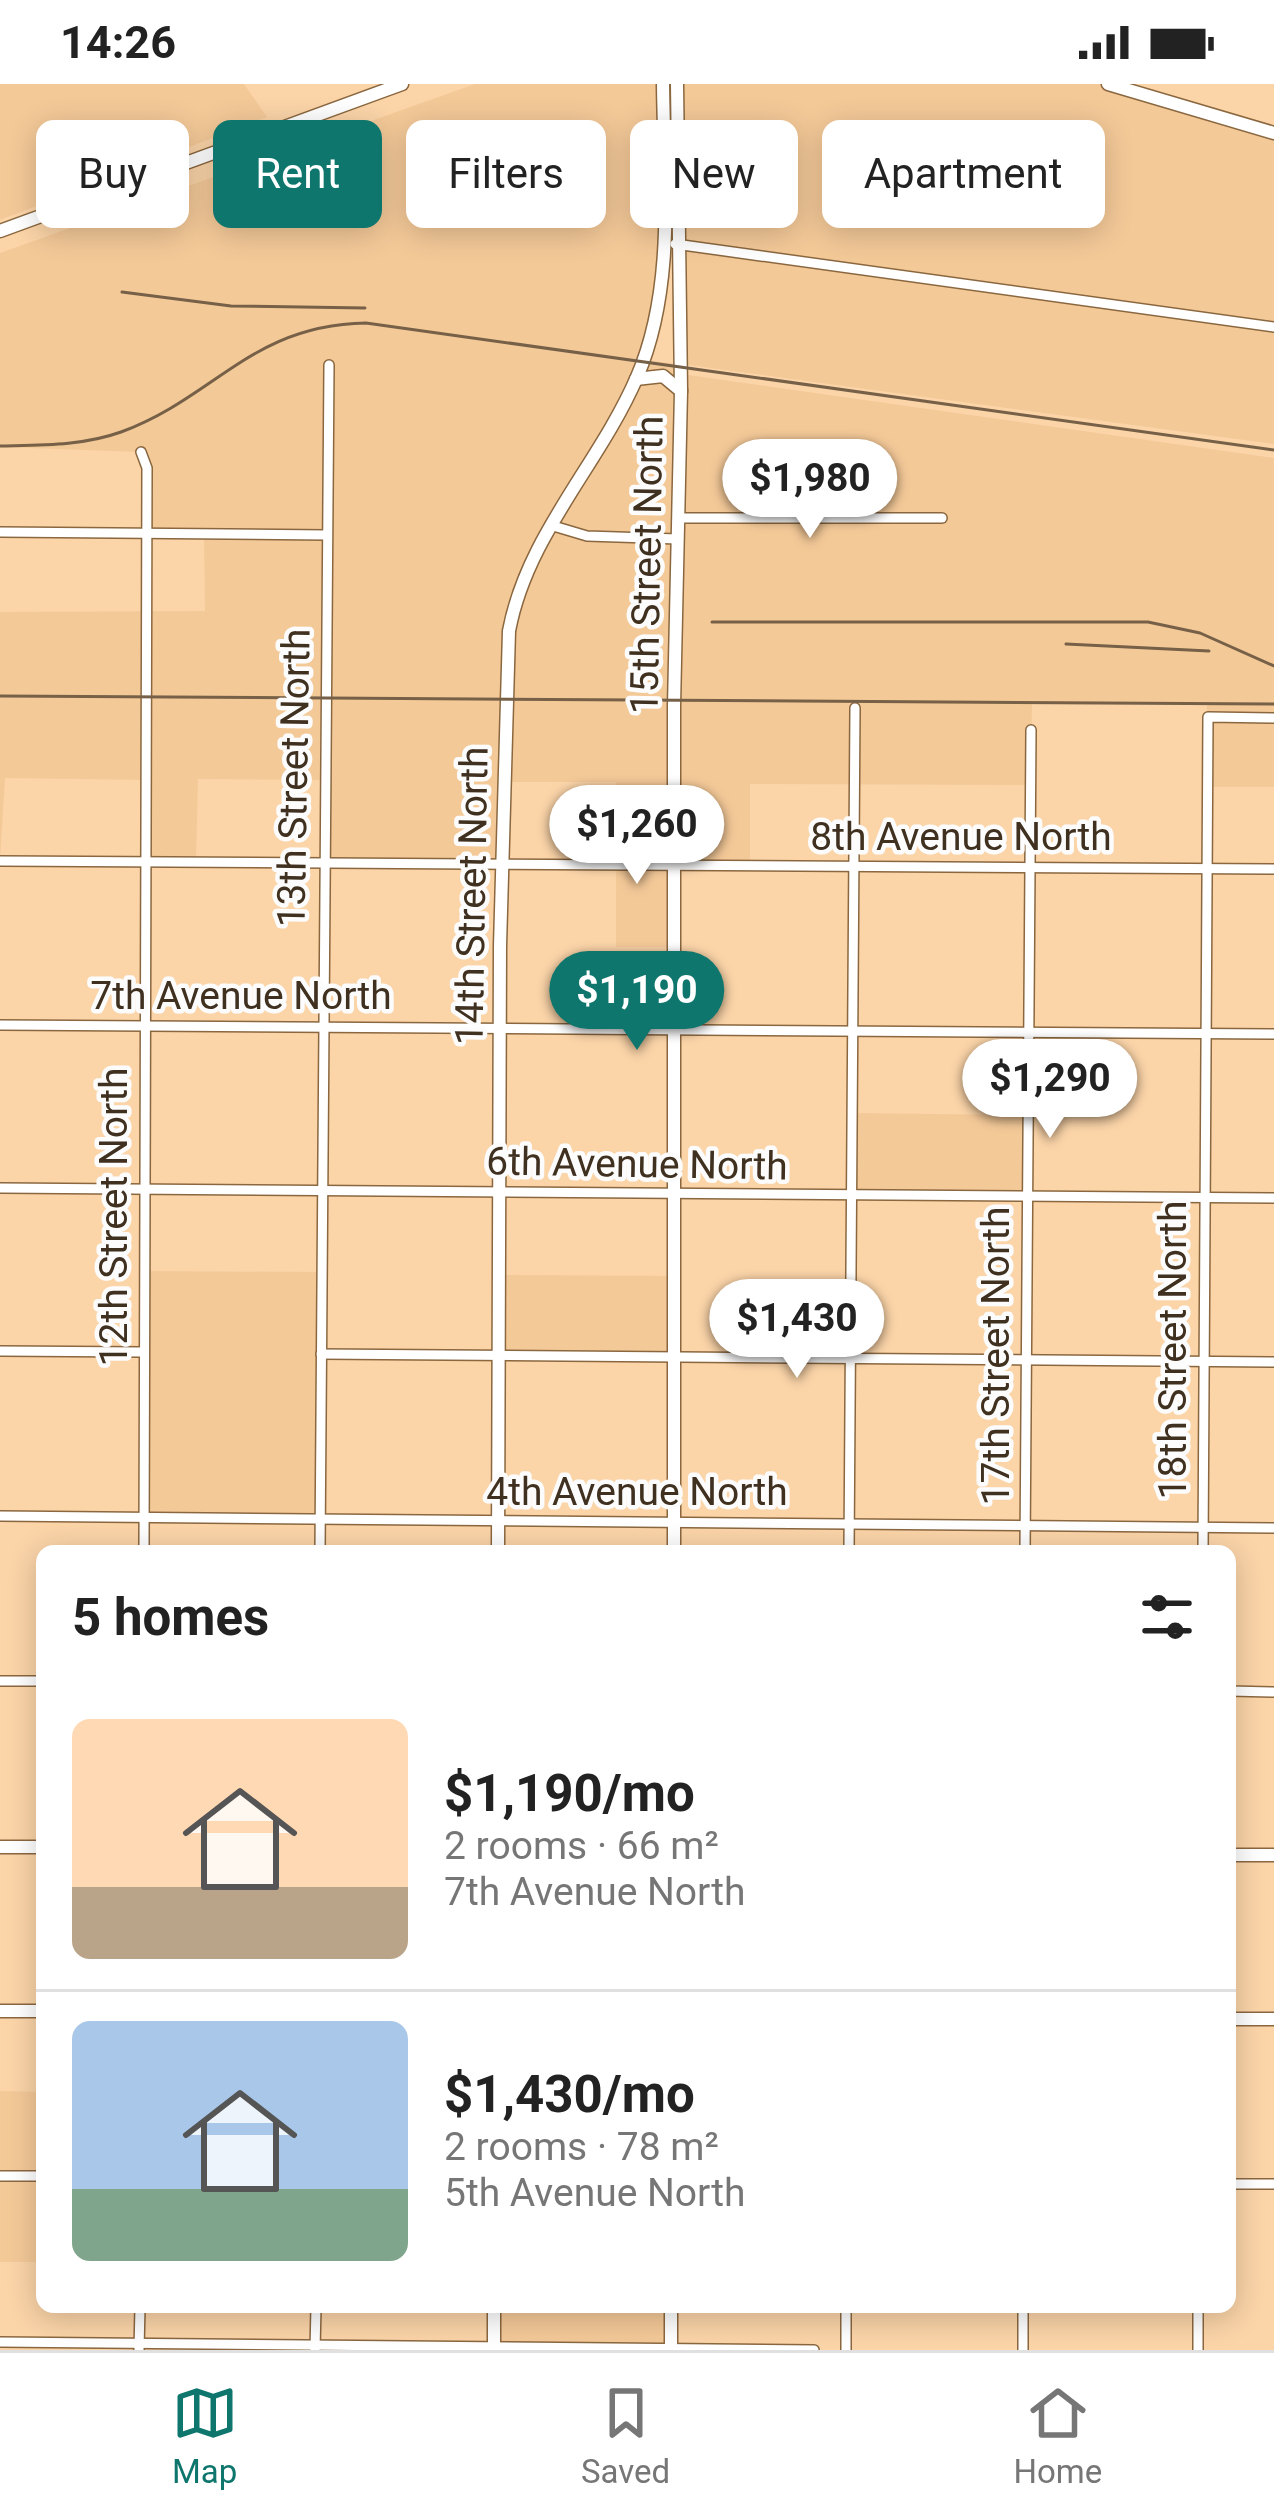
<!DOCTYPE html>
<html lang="en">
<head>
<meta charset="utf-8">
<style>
  :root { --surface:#fff; --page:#f6f6f6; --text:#222; --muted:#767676; --line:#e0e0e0; --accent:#0f766e }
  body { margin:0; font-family:Roboto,sans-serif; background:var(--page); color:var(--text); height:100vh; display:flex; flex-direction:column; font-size:45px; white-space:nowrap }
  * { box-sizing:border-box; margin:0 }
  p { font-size:39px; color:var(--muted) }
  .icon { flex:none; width:66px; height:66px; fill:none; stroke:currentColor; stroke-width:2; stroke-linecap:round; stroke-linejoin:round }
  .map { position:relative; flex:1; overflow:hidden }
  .side { position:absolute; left:36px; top:1461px; width:1200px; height:768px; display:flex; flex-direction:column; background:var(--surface); border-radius:18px; box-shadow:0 6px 30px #0003 }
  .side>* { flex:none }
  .guide { position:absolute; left:36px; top:36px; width:1203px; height:108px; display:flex; gap:24px }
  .price { position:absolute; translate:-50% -102px; padding:0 27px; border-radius:42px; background:#fff; color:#222; font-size:39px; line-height:78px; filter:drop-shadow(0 3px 6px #0008) }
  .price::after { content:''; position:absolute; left:50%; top:72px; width:36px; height:27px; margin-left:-18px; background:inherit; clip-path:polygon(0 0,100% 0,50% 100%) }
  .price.on { background:var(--accent); color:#fff }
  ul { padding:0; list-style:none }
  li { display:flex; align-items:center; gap:36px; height:300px; padding:0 36px }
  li+li { border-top:3px solid var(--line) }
  li span { display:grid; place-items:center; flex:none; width:336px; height:240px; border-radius:18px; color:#555 }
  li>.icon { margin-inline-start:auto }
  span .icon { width:144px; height:144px; fill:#fffc; stroke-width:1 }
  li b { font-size:51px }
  h2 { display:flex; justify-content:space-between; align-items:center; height:144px; padding:0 36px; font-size:51px }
  .tag { padding:0 42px; border-radius:18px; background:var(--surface); box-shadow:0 6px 30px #0003; font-size:42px; line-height:108px }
  .tag.on { background:var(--accent); color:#fff }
  .status { display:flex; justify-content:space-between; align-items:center; height:84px; padding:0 60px; background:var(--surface); direction:ltr }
  .status svg { height:33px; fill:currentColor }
  .tab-bar { display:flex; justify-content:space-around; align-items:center; height:168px; border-top:3px solid var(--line); background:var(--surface); font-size:33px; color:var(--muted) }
  .tab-bar a { display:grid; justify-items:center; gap:6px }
  .tab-bar .on { color:var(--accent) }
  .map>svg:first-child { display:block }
  .built { fill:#f4c998 }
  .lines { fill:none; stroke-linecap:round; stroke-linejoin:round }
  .minor-casing { stroke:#8a673f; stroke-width:12 }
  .major-casing { stroke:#8a673f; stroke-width:15 }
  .minor { stroke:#fff; stroke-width:9 }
  .major { stroke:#fff; stroke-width:12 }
  .rail { stroke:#766047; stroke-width:3 }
  .labels { text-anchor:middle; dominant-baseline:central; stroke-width:9; stroke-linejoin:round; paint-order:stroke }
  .street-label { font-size:39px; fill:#3f301f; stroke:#fcfcfc }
</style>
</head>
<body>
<div class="status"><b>14:26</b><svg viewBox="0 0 49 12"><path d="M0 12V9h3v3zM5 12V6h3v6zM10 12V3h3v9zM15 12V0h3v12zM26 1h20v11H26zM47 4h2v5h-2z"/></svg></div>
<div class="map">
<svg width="1274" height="2266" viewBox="0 0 1274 2266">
  <rect width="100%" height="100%" fill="#fbd4a8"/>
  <!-- built -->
  <g class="built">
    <path d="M0,0H244L267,33L0,136Z"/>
    <path d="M475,0H663L664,160L645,276L679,280L677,0H1108L1274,49V360L681,280V290L1274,374V703H1206L1207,620L1032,619L1031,701L750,700V781L677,782L676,863H616V698H503L502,778H322L324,696L198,695L196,778H146V696L5,694L0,777V528L205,527L204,451L148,450L141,368L0,363V169Z"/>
    <path d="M852,1029L1028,1031L1027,1114L851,1112Z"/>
    <path d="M143,1187L322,1188L320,1436L143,1434Z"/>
    <path d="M499,1191L676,1192L675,1273L498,1272Z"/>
    <path d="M0,2007L42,2008V2178H0Z"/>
    <path d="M494,2223H671V2264L494,2263Z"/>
  </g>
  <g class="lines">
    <defs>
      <g id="minor">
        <path d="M675,160L1274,243"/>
        <path d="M141,368L147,384L144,1467"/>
        <path d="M678,434H942"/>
        <path d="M550,441L587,452L678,455"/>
        <path d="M0,448L327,451"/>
        <path d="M0,777L1274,785"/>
        <path d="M0,941L1274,950"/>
        <path d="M0,1104L1274,1114"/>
        <path d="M0,1267L143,1268"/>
        <path d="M321,1270L1274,1278"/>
        <path d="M0,1432L1274,1444"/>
        <path d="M320,1467L329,281"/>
        <path d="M849,1467L855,624"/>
        <path d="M1025,1467L1031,646"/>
        <path d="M1203,1467L1208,633L1274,634"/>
        <path d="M0,1597H42"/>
        <path d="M1230,1607L1274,1608"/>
        <path d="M0,2092H42"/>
        <path d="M1230,2100H1274"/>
        <path d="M0,2258L814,2266"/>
        <path d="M139,2266L140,2223"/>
        <path d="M315,2266L316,2223"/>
        <path d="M846,2266V2223"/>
        <path d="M1023,2266V2223"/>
        <path d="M1198,2266V2223"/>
      </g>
      <g id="major">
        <path d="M1108,0L1274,49"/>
        <path d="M0,147L402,0"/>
        <path d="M636,295L663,292L681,307"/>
        <path d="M498,1467L500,862L509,547C527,451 599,381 637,293C676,203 664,96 663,0"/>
        <path d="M674,1467V622L681,307L677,0"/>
        <path d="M0,1763H42"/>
        <path d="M1230,1771H1274"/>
        <path d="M0,1927H42"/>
        <path d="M1230,1935H1274"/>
        <path d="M494,2223V2266"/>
        <path d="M671,2266V2223"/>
      </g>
    </defs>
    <!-- minor casing -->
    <use href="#minor" class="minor-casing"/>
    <!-- major casing -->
    <use href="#major" class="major-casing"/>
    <!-- minor -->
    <use href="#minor" class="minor"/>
    <!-- major -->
    <use href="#major" class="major"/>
    <!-- rail -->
    <g class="rail">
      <path d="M122,208L231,222L365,224"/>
      <path d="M0,362C41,361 82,362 121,348C216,313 251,241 366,239L1274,366"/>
      <path d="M712,538H1148L1200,549L1274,582"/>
      <path d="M1066,560L1209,567"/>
      <path d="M0,612L1274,620"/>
    </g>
  </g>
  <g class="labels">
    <!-- street labels -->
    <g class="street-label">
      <text transform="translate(647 481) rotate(-89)">15th Street North</text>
      <text transform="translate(294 694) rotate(-89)">13th Street North</text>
      <text x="961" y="753">8th Avenue North</text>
      <text transform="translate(472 812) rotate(-89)">14th Street North</text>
      <text x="241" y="912">7th Avenue North</text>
      <text transform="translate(637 1080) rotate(1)">6th Avenue North</text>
      <text transform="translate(114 1133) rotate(-90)">12th Street North</text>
      <text transform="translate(1173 1266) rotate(-90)">18th Street North</text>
      <text transform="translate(996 1272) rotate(-90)">17th Street North</text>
      <text x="637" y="1408">4th Avenue North</text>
    </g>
  </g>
</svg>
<b class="price" style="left:810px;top:457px">$1,980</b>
<b class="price" style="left:637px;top:803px">$1,260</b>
<b class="price on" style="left:637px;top:969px">$1,190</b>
<b class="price" style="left:1050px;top:1057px">$1,290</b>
<b class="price" style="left:797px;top:1297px">$1,430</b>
<div class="guide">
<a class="tag">Buy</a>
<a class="tag on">Rent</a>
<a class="tag">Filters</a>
<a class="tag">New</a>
<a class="tag">Apartment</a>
</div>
<section class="side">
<h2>5 homes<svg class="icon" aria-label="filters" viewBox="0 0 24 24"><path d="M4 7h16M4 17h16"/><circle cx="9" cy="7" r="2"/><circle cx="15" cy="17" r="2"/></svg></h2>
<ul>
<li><span style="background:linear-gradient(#ffd9b3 70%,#b9a48a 0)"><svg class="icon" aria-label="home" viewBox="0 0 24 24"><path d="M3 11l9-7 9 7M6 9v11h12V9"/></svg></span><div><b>$1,190/mo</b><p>2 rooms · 66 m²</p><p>7th Avenue North</p></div></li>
<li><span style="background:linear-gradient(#a9c7e8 70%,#7fa58c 0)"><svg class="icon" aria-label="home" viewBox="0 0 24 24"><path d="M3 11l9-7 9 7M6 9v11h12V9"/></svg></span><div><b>$1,430/mo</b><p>2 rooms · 78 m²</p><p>5th Avenue North</p></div></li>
</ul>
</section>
</div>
<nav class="tab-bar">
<a class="on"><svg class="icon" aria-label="map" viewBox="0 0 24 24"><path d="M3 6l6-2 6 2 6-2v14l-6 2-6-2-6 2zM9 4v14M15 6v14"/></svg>Map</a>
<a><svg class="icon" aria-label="saved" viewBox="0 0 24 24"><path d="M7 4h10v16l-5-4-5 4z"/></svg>Saved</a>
<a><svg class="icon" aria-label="home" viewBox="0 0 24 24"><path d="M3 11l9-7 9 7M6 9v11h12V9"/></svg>Home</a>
</nav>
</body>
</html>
